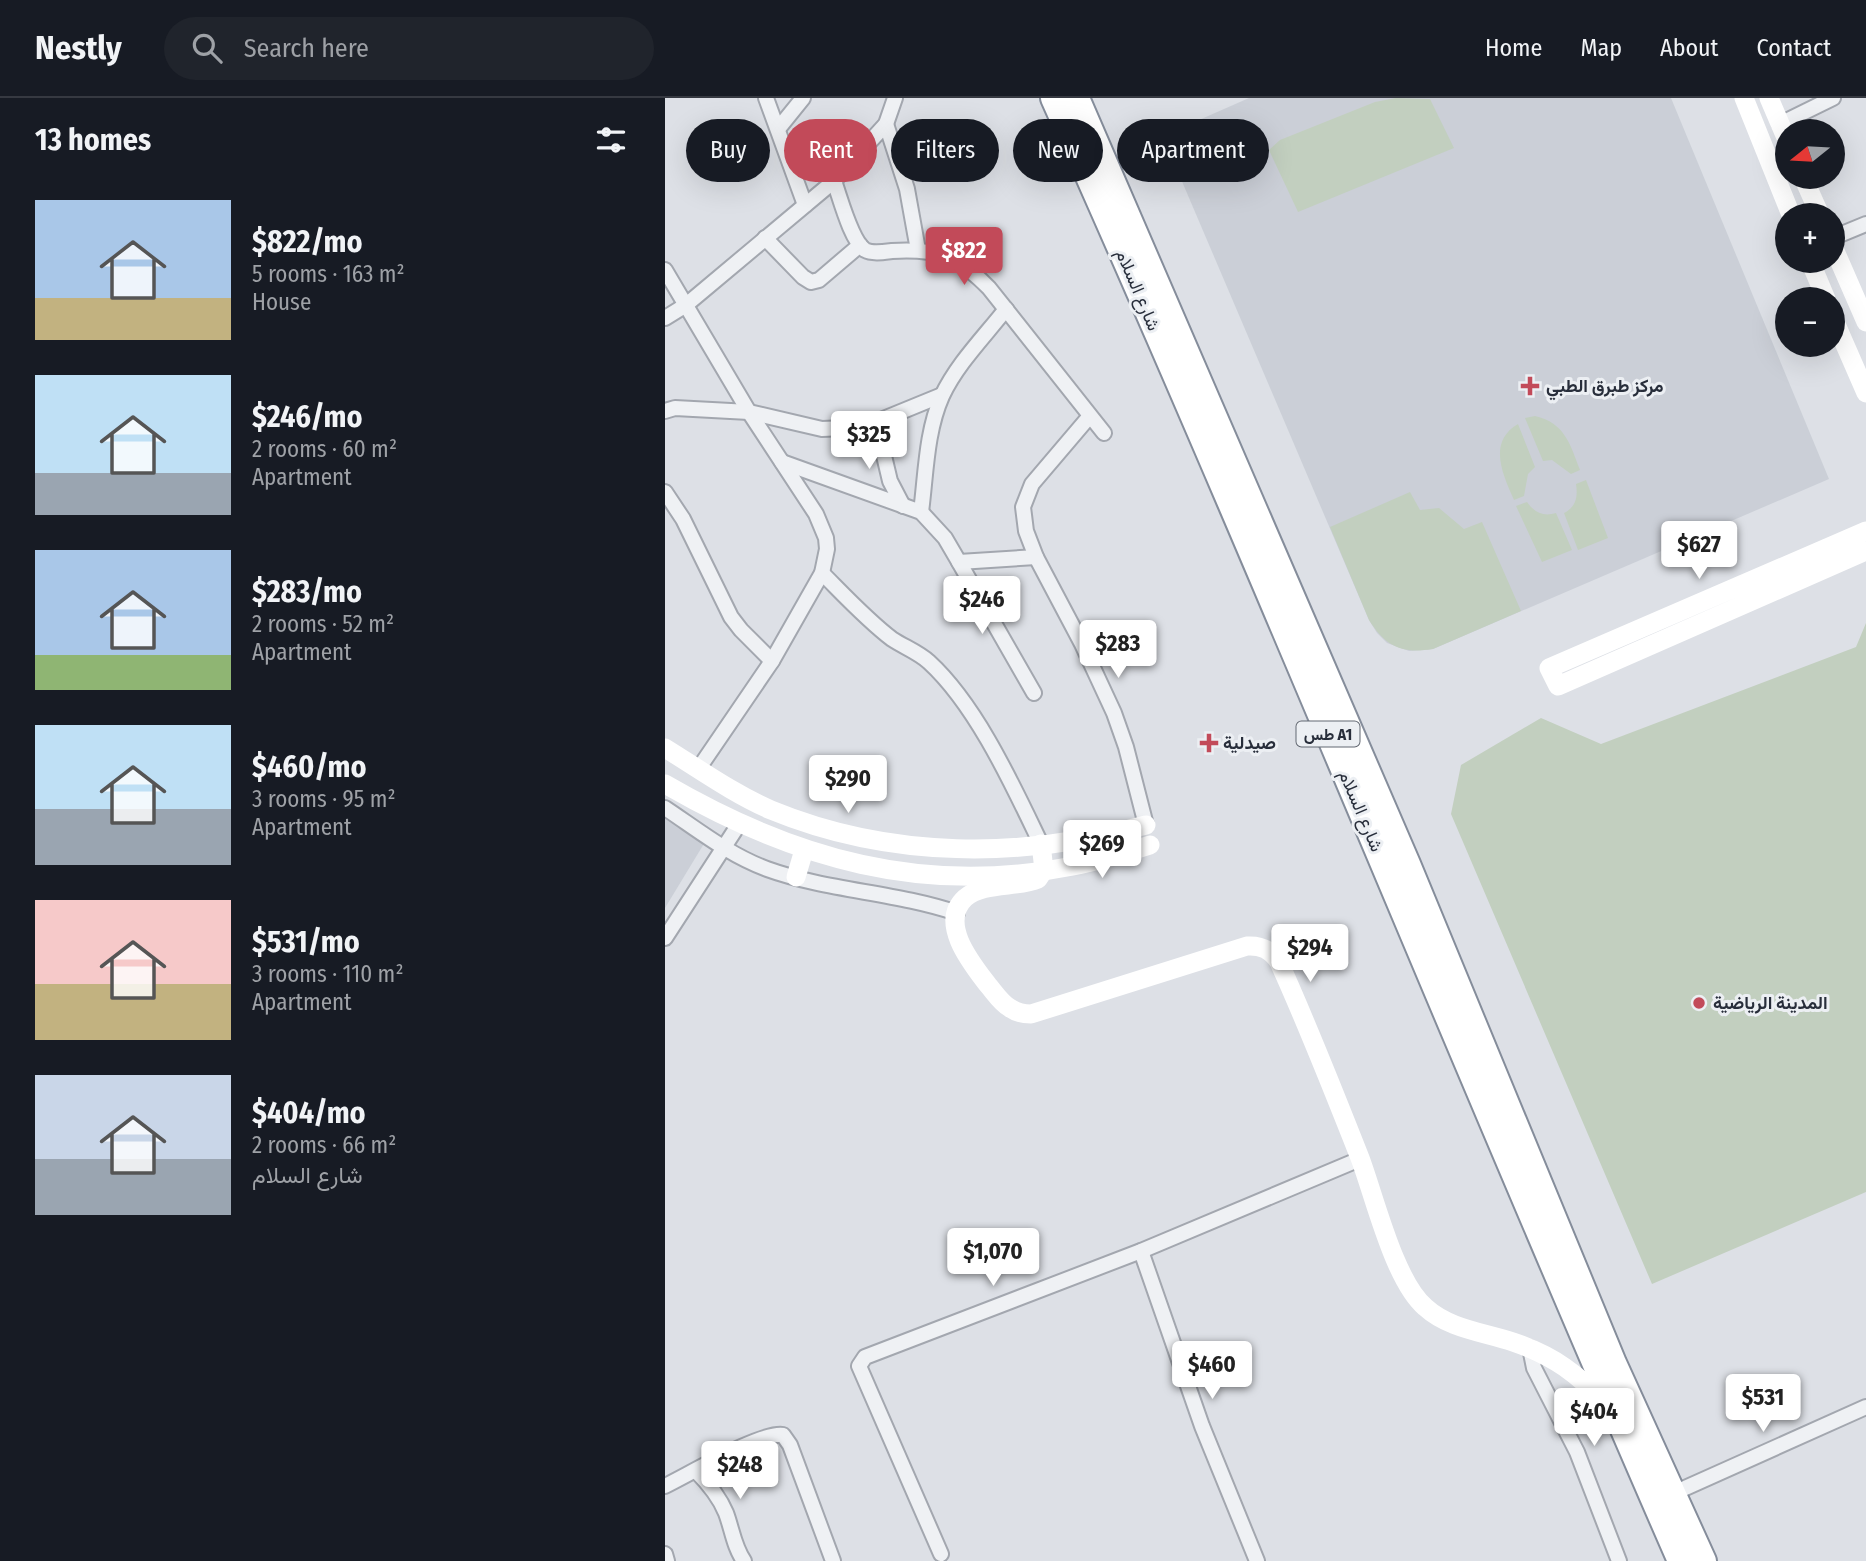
<!DOCTYPE html>
<html lang="en">
<head>
<meta charset="utf-8">
<style>
  :root { --surface:#171b24; --page:#20242c; --text:#f1f3f6; --muted:#9ea1a6; --line:#363941; --accent:#c24a59 }
  body { margin:0; font-family:"Fira Sans Condensed",Vazirmatn,sans-serif; background:var(--page); color:var(--text); height:100vh; display:flex; flex-direction:column; font-size:26px; white-space:nowrap }
  * { box-sizing:border-box; margin:0 }
  p { font-size:23px; color:var(--muted) }
  .icon { flex:none; width:38px; height:38px; fill:none; stroke:currentColor; stroke-width:2; stroke-linecap:round; stroke-linejoin:round }
  .map { position:relative; flex:1; overflow:hidden }
  .drawer { display:flex; flex-direction:column; background:var(--surface); width:665px }
  .drawer>* { flex:none }
  .hud { position:absolute; left:21px; top:21px; width:665px; height:63px; display:flex; gap:14px }
  .needle { width:46px; rotate:252deg }
  .controls { position:absolute; left:1110px; top:21px; display:grid; gap:14px }
  .controls a { display:grid; place-items:center; width:70px; height:70px; border-radius:50%; background:var(--surface); box-shadow:0 7px 28px #0002; font-size:35px }
  .price { position:absolute; translate:-50% -60px; padding:0 16px; border-radius:7px; background:#fff; color:#222; font-size:23px; line-height:46px; filter:drop-shadow(0 2px 4px #0008) }
  .price::after { content:''; position:absolute; left:50%; top:42px; width:21px; height:16px; margin-left:-10px; background:inherit; clip-path:polygon(0 0,100% 0,50% 100%) }
  .price.on { background:var(--accent); color:#fff }
  ul { padding:0; list-style:none }
  li { display:flex; align-items:center; gap:21px; height:175px; padding:0 35px }
  li span { display:grid; place-items:center; flex:none; width:196px; height:140px; border-radius:0px; color:#555 }
  li>.icon { margin-inline-start:auto }
  span .icon { width:84px; height:84px; fill:#fffc; stroke-width:1 }
  li b { font-size:30px }
  h2 { display:flex; justify-content:space-between; align-items:center; height:84px; padding:0 35px; font-size:30px }
  .tag { padding:0 24px; border-radius:32px; background:var(--surface); box-shadow:0 7px 28px #0002; font-size:24px; line-height:63px }
  .tag.on { background:var(--accent); color:#fff }
  header { display:flex; align-items:center; gap:42px; box-sizing:border-box; height:98px; padding:0 35px; background:var(--surface); border-bottom:2px solid var(--line) }
  header strong { font-size:33px }
  nav { display:flex; gap:38px; margin-inline-start:auto; font-size:24px }
  .search { width:490px; height:63px; background:var(--page); display:flex; align-items:center; gap:18px; box-sizing:border-box; padding:0 24px; border-radius:38px; color:var(--muted); font-size:26px }
  main { display:flex; flex:1; min-height:0 }
  .map>svg:first-child { display:block }
  .built { fill:#cbcfd7 }
  .green { fill:#c2cfbf }
  .lines { fill:none; stroke-linecap:round; stroke-linejoin:round }
  .street-casing { stroke:#a3a7af; stroke-width:18 }
  .highway-casing { stroke:#858d9b; stroke-width:28 }
  .street { stroke:#eff1f4; stroke-width:14 }
  .secondary { stroke:#fff; stroke-width:19 }
  .highway { stroke:#fff; stroke-width:24 }
  .poi-dot { fill:#c24a59; stroke:#eceff3; stroke-width:2.5 }
  .labels { text-anchor:middle; dominant-baseline:central; stroke-width:6; stroke-linejoin:round; paint-order:stroke }
  .shield { fill:#eceff3; stroke:#636872; stroke-width:2 }
  .shield-label { font-size:16px; font-weight:bold; fill:#282e3b }
  .street-label { font-size:18px; fill:#282e3b; stroke:#eceff3 }
  .poi-label { font-size:18px; font-weight:bold; fill:#282e3b; stroke:#eceff3; text-anchor:start }
</style>
</head>
<body>
<header>
<strong>Nestly</strong>
<div class="search"><svg class="icon" aria-label="search" viewBox="0 0 24 24"><circle cx="10" cy="10" r="6"/><path d="M15 15l6 6"/></svg>Search here</div>
<nav><a>Home</a><a>Map</a><a>About</a><a>Contact</a></nav>
</header>
<main>
<section class="drawer">
<h2>13 homes<svg class="icon" aria-label="filters" viewBox="0 0 24 24"><path d="M4 7h16M4 17h16"/><circle cx="9" cy="7" r="2"/><circle cx="15" cy="17" r="2"/></svg></h2>
<ul>
<li><span style="background:linear-gradient(#a9c7e8 70%,#c2b280 0)"><svg class="icon" aria-label="home" viewBox="0 0 24 24"><path d="M3 11l9-7 9 7M6 9v11h12V9"/></svg></span><div><b>$822/mo</b><p>5 rooms · 163 m²</p><p>House</p></div></li>
<li><span style="background:linear-gradient(#bfe0f5 70%,#9aa5b1 0)"><svg class="icon" aria-label="home" viewBox="0 0 24 24"><path d="M3 11l9-7 9 7M6 9v11h12V9"/></svg></span><div><b>$246/mo</b><p>2 rooms · 60 m²</p><p>Apartment</p></div></li>
<li><span style="background:linear-gradient(#a9c7e8 75%,#8fb573 0)"><svg class="icon" aria-label="home" viewBox="0 0 24 24"><path d="M3 11l9-7 9 7M6 9v11h12V9"/></svg></span><div><b>$283/mo</b><p>2 rooms · 52 m²</p><p>Apartment</p></div></li>
<li><span style="background:linear-gradient(#bfe0f5 60%,#9aa5b1 0)"><svg class="icon" aria-label="home" viewBox="0 0 24 24"><path d="M3 11l9-7 9 7M6 9v11h12V9"/></svg></span><div><b>$460/mo</b><p>3 rooms · 95 m²</p><p>Apartment</p></div></li>
<li><span style="background:linear-gradient(#f6c9c9 60%,#c2b280 0)"><svg class="icon" aria-label="home" viewBox="0 0 24 24"><path d="M3 11l9-7 9 7M6 9v11h12V9"/></svg></span><div><b>$531/mo</b><p>3 rooms · 110 m²</p><p>Apartment</p></div></li>
<li><span style="background:linear-gradient(#c9d6e8 60%,#9aa5b1 0)"><svg class="icon" aria-label="home" viewBox="0 0 24 24"><path d="M3 11l9-7 9 7M6 9v11h12V9"/></svg></span><div><b>$404/mo</b><p>2 rooms · 66 m²</p><p>شارع السلام</p></div></li>
</ul>
</section>
<div class="map">
<svg width="1201" height="1463" viewBox="0 0 1201 1463">
  <rect width="100%" height="100%" fill="#dde0e6"/>
  <!-- built -->
  <g class="built">
    <path d="M584,0H1006L1164,381L768,551L744,553L722,545L712,535L704,522L507,60L500,37Z"/>
    <path d="M0,721L40,744L0,810Z"/>
  </g>
  <!-- green -->
  <g class="green">
    <path d="M731,0L765,1L789,50L633,114L604,52L615,42L710,4Z"/>
    <path d="M870,318C900,325 905,346 915,372L906,376L887,362L878,363L860,320Z"/>
    <path d="M853,326L870,369L863,376L859,398L849,402C838,377 822,344 853,326Z"/>
    <path d="M921,382L943,440L913,452L899,415C911,409 913,399 911,386Z"/>
    <path d="M745,394L755,412L774,410L799,431L817,424L856,513L768,551C737,556 721,549 704,522L665,429Z"/>
    <path d="M862,404C869,414 878,419 891,415L907,452L877,464L851,408Z"/>
    <path d="M1201,525V1094L987,1186L786,716L796,667L876,620L936,646L1191,549Z"/>
  </g>
  <g class="lines">
    <defs>
      <g id="street">
        <path d="M101,0L140,107"/>
        <path d="M221,26L242,91L253,152"/>
        <path d="M1115,26L1168,0"/>
        <path d="M113,31L138,0"/>
        <path d="M169,83C175,99 186,143 200,152C207,156 219,154 227,153C271,150 293,158 324,190L439,335"/>
        <path d="M100,140L138,179L146,184L154,182L195,147"/>
        <path d="M1167,140L1201,126"/>
        <path d="M0,172L84,314L151,416L161,440L162,451L157,475L107,563L34,670"/>
        <path d="M0,220L21,207L169,83L221,26L230,0"/>
        <path d="M0,313L10,310L84,314L157,331L180,330L211,324L277,297"/>
        <path d="M424,319L367,386L358,409L361,433L371,459L417,546L449,615L461,649L481,727"/>
        <path d="M211,324L225,383L238,408"/>
        <path d="M117,364L256,414L280,440L294,464L371,459"/>
        <path d="M0,394L18,421L66,519L76,532L107,563"/>
        <path d="M256,414C261,376 261,334 277,298C292,266 319,239 341,211"/>
        <path d="M294,464L369,595"/>
        <path d="M157,475C179,497 202,522 227,541C239,549 253,554 264,564C312,608 348,688 376,746"/>
        <path d="M0,710C33,732 64,757 102,771C163,793 230,794 292,815"/>
        <path d="M0,840L74,726"/>
        <path d="M476,1153L537,1328L592,1463"/>
        <path d="M865,1250L869,1270L912,1354L954,1463"/>
        <path d="M31,1373C44,1386 54,1398 61,1415C67,1431 69,1449 79,1463"/>
        <path d="M0,1388C23,1377 97,1333 118,1337L125,1347L168,1463"/>
        <path d="M1009,1395L1201,1309"/>
        <path d="M0,1456L2,1463"/>
        <path d="M276,1456L194,1268L200,1259L476,1153L695,1061"/>
      </g>
      <g id="highway">
        <path d="M388,0C605,484 802,977 1015,1463"/>
        <path d="M412,0L743,766L949,1265L1039,1463"/>
      </g>
    </defs>
    <!-- street casing -->
    <use href="#street" class="street-casing"/>
    <!-- highway casing -->
    <use href="#highway" class="highway-casing"/>
    <!-- street -->
    <use href="#street" class="street"/>
    <!-- secondary -->
    <g class="secondary">
      <path d="M1079,0L1126,117"/>
      <path d="M1104,0L1122,42"/>
      <path d="M1138,79L1155,117"/>
      <path d="M1167,146L1201,224"/>
      <path d="M1145,163L1161,201"/>
      <path d="M1167,217L1201,295"/>
      <path d="M1201,433L884,570L893,588L1201,453"/>
      <path d="M0,650C34,671 69,696 106,712C225,761 357,761 481,727"/>
      <path d="M0,686C129,761 259,798 408,768C434,763 460,755 485,747"/>
      <path d="M376,746L379,772L373,781C352,790 318,784 300,800C273,825 307,866 323,887C330,895 336,905 345,910C352,915 358,916 366,916L582,848C596,847 606,852 614,864C643,928 669,994 695,1060C710,1100 729,1182 760,1209C784,1231 818,1234 848,1244C889,1258 913,1276 943,1308"/>
      <path d="M131,779L139,752"/>
    </g>
    <!-- highway -->
    <use href="#highway" class="highway"/>
  </g>
  <!-- markers -->
  <g class="poi-dot">
    <path d="M861.5 277.5h7v7h7v7h-7v7h-7v-7h-7v-7h7z"/>
    <path d="M540.5 634.5h7v7h7v7h-7v7h-7v-7h-7v-7h7z"/>
    <circle cx="1034" cy="905" r="7"/>
  </g>
  <g class="labels">
    <!-- shield labels -->
    <rect class="shield" x="631.5" y="623.5" width="63" height="25" rx="5"/>
    <g class="shield-label">
      <text x="663" y="636">طس A1</text>
    </g>
    <!-- street labels -->
    <g class="street-label">
      <text transform="translate(473 192) rotate(67)">شارع السلام</text>
      <text transform="translate(696 713) rotate(67)">شارع السلام</text>
    </g>
    <!-- poi labels -->
    <g class="poi-label">
      <text x="881" y="288">مركز طبرق الطبي</text>
      <text x="558" y="645">صيدلية</text>
      <text x="1048" y="905">المدينة الرياضية</text>
    </g>
  </g>
</svg>
<div class="controls">
<a><svg class="needle" viewBox="-14 -14 28 28"><path d="M0-13l5 13h-10z" fill="#e53935"/><path d="M0 13l5-13h-10z" fill="#9ea1a6"/></svg></a>
<a>+</a>
<a>−</a>
</div>
<b class="price on" style="left:299px;top:189px">$822</b>
<b class="price" style="left:204px;top:373px">$325</b>
<b class="price" style="left:1034px;top:483px">$627</b>
<b class="price" style="left:317px;top:538px">$246</b>
<b class="price" style="left:453px;top:582px">$283</b>
<b class="price" style="left:183px;top:717px">$290</b>
<b class="price" style="left:437px;top:782px">$269</b>
<b class="price" style="left:645px;top:886px">$294</b>
<b class="price" style="left:328px;top:1190px">$1,070</b>
<b class="price" style="left:547px;top:1303px">$460</b>
<b class="price" style="left:1098px;top:1336px">$531</b>
<b class="price" style="left:929px;top:1350px">$404</b>
<b class="price" style="left:75px;top:1403px">$248</b>
<div class="hud">
<a class="tag">Buy</a>
<a class="tag on">Rent</a>
<a class="tag">Filters</a>
<a class="tag">New</a>
<a class="tag">Apartment</a>
</div>
</div>
</main>
</body>
</html>
